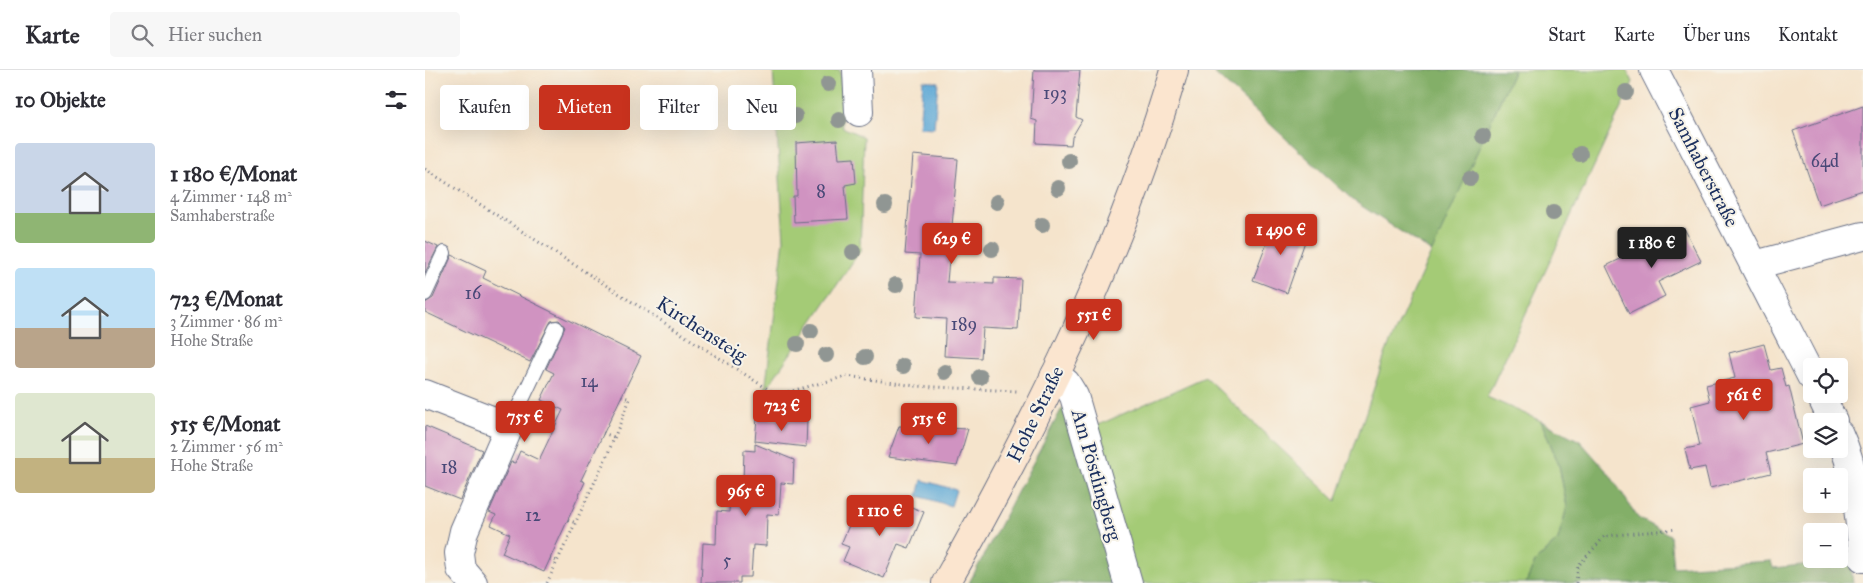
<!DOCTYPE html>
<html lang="de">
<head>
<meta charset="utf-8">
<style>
  :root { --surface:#fff; --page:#f7f7f7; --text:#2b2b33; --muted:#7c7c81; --line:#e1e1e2; --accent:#c8321e }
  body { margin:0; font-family:"IM FELL Great Primer",serif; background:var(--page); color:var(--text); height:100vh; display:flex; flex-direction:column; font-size:19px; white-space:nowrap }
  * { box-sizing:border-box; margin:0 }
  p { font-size:16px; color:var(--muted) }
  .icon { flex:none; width:28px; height:28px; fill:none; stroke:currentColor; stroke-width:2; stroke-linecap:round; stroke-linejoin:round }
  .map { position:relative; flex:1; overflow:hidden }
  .drawer { display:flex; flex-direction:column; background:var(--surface); width:425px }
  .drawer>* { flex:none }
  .top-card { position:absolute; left:15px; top:15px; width:475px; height:45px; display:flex; gap:10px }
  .fabs { position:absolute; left:1378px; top:288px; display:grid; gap:10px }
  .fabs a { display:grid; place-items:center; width:45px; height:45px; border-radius:5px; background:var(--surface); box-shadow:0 5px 20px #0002; font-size:25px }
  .price { position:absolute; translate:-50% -42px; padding:0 11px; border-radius:5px; background:var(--accent); color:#fff; font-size:16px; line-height:32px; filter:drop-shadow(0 1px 2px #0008) }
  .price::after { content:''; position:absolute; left:50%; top:30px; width:15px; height:11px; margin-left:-8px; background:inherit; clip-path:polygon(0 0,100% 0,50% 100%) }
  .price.active { background:#222; color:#fff }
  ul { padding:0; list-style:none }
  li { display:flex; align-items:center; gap:15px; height:125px; padding:0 15px }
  li span { display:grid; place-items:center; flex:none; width:140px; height:100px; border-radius:5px; color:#555 }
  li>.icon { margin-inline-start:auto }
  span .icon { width:60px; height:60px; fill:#fffc; stroke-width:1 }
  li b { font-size:21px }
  h2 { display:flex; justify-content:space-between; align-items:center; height:60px; padding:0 15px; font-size:21px }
  .pill { padding:0 18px; border-radius:5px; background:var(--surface); box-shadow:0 5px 20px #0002; font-size:18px; line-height:45px }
  .pill.active { background:var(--accent); color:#fff }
  header { display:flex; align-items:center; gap:30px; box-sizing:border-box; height:70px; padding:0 25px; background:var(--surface); border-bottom:1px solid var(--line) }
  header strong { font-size:24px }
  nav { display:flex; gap:28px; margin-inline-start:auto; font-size:18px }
  .search { width:350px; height:45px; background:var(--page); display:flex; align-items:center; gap:12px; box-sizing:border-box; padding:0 18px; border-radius:5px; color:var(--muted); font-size:19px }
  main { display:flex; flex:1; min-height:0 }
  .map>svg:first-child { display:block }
  .green { fill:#a4cb76; stroke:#607d6a }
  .forest { fill:#83af67; stroke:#4f6f62 }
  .water { fill:#5ea9d6; stroke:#3c6c9a }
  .building { fill:#d093c1 }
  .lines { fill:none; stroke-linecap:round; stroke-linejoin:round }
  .lane-casing { stroke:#676e84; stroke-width:16 }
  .street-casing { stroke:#676e84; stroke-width:30 }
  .secondary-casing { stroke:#676e84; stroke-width:30 }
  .path { stroke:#676e84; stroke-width:3; stroke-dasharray:1 4; stroke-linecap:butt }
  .lane { stroke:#fff; stroke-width:14 }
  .street { stroke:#fff; stroke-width:28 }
  .secondary { stroke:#fbe5cf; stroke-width:28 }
  .tree { fill:#909693 }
  .labels { text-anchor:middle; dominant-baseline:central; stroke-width:4; stroke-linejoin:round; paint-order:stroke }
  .number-label { font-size:18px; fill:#484877 }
  .street-label { font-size:20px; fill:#1b2f5e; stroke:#f7f3e8 }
</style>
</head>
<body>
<header>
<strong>Karte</strong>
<div class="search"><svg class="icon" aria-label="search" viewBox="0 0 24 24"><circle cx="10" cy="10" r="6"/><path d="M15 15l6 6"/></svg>Hier suchen</div>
<nav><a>Start</a><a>Karte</a><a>Über uns</a><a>Kontakt</a></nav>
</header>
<main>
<section class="drawer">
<h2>10 Objekte<svg class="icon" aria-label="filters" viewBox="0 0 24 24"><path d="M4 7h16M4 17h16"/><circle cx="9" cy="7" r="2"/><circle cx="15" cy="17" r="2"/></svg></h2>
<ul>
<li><span style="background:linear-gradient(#c9d6e8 70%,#8fb573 0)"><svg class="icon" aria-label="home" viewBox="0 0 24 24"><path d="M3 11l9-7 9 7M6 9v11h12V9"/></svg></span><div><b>1 180 €/Monat</b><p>4 Zimmer · 148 m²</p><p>Samhaberstraße</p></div></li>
<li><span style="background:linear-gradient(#bfe0f5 60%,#b9a48a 0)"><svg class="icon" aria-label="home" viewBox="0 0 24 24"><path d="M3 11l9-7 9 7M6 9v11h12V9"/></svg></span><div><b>723 €/Monat</b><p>3 Zimmer · 86 m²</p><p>Hohe Straße</p></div></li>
<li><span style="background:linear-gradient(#dfe7d0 65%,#c2b280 0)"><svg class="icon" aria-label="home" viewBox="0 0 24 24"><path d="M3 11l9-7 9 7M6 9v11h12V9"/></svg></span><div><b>515 €/Monat</b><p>2 Zimmer · 56 m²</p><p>Hohe Straße</p></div></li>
</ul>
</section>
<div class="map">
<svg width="1438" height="513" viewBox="0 0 1438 513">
  <rect width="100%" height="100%" fill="#f7f3e8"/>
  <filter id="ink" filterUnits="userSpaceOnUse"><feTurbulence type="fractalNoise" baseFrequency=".02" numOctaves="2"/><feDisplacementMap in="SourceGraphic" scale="10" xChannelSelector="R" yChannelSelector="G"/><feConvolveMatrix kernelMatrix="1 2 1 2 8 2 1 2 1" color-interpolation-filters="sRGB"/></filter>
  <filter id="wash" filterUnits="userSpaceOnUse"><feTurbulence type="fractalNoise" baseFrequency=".0096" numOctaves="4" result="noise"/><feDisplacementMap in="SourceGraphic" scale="20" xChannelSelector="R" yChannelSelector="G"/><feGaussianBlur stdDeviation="1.12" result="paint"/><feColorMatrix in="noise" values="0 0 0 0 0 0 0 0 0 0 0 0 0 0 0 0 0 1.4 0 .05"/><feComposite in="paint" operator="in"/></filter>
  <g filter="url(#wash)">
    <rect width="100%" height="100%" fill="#f5e4cc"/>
    <!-- green -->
    <g class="green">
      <path d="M348,0H415L417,57L439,67L435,181L340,321L359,170Z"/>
      <path d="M1089,0H1202L1208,12L1062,327L1116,351L1134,395L1142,437L1133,470L1110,492L1101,513H710L669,357L780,307L911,431L961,282Z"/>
    </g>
    <!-- forest -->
    <g class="forest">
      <path d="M786,0H1089L1007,182L929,131Z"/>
      <path d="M641,338L696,513H544L636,340Z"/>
      <path d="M1116,351L1155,371L1185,405L1213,448L1245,465L1248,497L1346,491L1348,498L1425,490L1428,513H1101L1110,492L1133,470L1142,437L1134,395Z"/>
    </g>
    <!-- water -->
    <g class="water">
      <path d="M498,10L513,12L509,58L494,57Z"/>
      <path d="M497,410L531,420L526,436L493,426Z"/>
    </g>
    <g id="blocks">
      <!-- building -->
      <g class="building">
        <path d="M609,0H655L651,47L657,50L647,67L646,75L611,73L612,51L606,49Z"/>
        <path d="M1438,36V120L1394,135L1368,61Z"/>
        <path d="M412,70L414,89L429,88L431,113L420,115L423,149L369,152L368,126H372L371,73Z"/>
        <path d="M488,85L533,89L522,212L569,214V208L596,209L593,260L558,258L556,288L519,286L521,249L491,247L495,185L480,184Z"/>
        <path d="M851,149L884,160L862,223L828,210Z"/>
        <path d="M1259,158L1276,191L1233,212L1240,226L1204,244L1181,196Z"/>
        <path d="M0,171L13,177L0,203Z"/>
        <path d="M27,185L61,201L58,208L216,286L156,410L160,412L119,502L77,483L85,464L66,455L71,445L64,442L86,392L90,393L95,381L114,390L138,340L116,330L129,303L121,299L140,257L134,250L126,251L105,292L0,242V233L8,228Z"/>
        <path d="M1339,274L1346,300L1356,298L1361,317L1364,316L1378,374L1341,383L1346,403L1285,418L1280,397L1265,400L1260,379L1275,376L1266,336L1285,331L1281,315L1310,308L1304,283Z"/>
        <path d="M332,348L382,350L381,377L330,371Z"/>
        <path d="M0,356L57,380L35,430L0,416Z"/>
        <path d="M474,356L543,359L532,396L463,387Z"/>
        <path d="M330,374L369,390L368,414L356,413L354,445L342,444L341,476L328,475L326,507H315V513H276L278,473L291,474L292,441L304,442L306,411L318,412L319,380L330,381Z"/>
        <path d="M466,429L499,442L484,478L473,474L459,508L418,491L424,477L416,474L431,439L457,450Z"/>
      </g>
    </g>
  </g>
  <g filter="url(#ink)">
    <use href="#blocks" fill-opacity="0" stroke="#676e84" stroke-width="1"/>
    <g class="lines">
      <defs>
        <g id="lane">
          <path d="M0,224L19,183"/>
          <path d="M84,357L131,258"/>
        </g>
        <g id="street">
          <path d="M432,0L434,42"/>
          <path d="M1229,0L1386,306"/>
          <path d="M1330,195L1438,166"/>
          <path d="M630,305L641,313L649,326L703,513"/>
          <path d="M0,324L84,357L39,461L34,483L36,499L48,513"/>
          <path d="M1395,324L1408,351"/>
          <path d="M1414,364C1432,403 1434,446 1438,488"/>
        </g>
        <path id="secondary" d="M521,513C613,350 697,180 749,0"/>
      </defs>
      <!-- lane casing -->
      <use href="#lane" class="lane-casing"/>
      <!-- street casing -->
      <use href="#street" class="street-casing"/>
      <!-- secondary casing -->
      <use href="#secondary" class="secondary-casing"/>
      <!-- path -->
      <g class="path">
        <path d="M0,99L352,325L422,306L490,316L592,321"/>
        <path d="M178,363L189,367"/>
        <path d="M143,450L151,453"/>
        <path d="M125,489L132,491"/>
        <path d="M122,513L181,388L205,329L196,326"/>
        <path d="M1151,513L1153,496L1180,466L1252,459"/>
      </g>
      <!-- lane -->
      <use href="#lane" class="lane"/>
      <!-- street -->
      <use href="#street" class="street"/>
      <!-- secondary -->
      <use href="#secondary" class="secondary"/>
    </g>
    <!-- trees -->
    <g class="tree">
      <circle cx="403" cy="14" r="8"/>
      <circle cx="1201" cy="22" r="8"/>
      <circle cx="354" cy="31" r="8"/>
      <circle cx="370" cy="46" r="8"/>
      <circle cx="414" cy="50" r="8"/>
      <circle cx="1058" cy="66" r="8"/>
      <circle cx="1155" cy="84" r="8"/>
      <circle cx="644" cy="91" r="8"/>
      <circle cx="1045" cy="108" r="8"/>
      <circle cx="633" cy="118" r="8"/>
      <circle cx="572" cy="132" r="8"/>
      <circle cx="460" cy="135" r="8"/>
      <circle cx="1128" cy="143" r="8"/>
      <circle cx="617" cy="155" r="8"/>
      <circle cx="567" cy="179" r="8"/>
      <circle cx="428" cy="182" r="8"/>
      <circle cx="471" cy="215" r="8"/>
      <circle cx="386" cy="261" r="8"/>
      <circle cx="372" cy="274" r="8"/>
      <circle cx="401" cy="285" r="8"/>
      <circle cx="440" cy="287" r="8"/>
      <circle cx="478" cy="296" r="8"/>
      <circle cx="520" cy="302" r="8"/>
      <circle cx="555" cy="307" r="8"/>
    </g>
  </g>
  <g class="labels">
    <!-- number labels -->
    <g class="number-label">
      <text x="630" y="23">193</text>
      <text x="1400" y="91">64d</text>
      <text x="396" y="121">8</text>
      <text x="48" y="223">16</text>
      <text x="539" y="254">189</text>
      <text x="164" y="311">14</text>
      <text x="24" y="397">18</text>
      <text x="108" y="445">12</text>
      <text x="302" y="490">5</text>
    </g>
    <!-- street labels -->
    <g class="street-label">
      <text transform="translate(1279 97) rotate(63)">Samhaberstraße</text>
      <text transform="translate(277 259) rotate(33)">Kirchensteig</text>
      <text transform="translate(610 344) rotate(-64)">Hohe Straße</text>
      <text transform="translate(672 405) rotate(74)">Am Pöstlingberg</text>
    </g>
  </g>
</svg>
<div class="fabs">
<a><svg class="icon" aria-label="locate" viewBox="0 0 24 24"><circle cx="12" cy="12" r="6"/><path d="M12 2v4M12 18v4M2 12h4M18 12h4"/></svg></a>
<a><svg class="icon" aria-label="layers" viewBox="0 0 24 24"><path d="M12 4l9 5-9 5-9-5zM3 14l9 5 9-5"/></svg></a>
<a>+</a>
<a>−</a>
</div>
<b class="price" style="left:856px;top:186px">1 490 €</b>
<b class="price" style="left:527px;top:195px">629 €</b>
<b class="price active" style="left:1227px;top:199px">1 180 €</b>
<b class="price" style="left:669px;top:271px">551 €</b>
<b class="price" style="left:1319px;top:351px">561 €</b>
<b class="price" style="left:357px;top:362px">723 €</b>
<b class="price" style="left:100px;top:373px">755 €</b>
<b class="price" style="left:504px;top:375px">515 €</b>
<b class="price" style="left:321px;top:447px">965 €</b>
<b class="price" style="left:455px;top:467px">1 110 €</b>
<div class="top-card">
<a class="pill">Kaufen</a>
<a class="pill active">Mieten</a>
<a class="pill">Filter</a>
<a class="pill">Neu</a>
</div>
</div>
</main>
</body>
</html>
